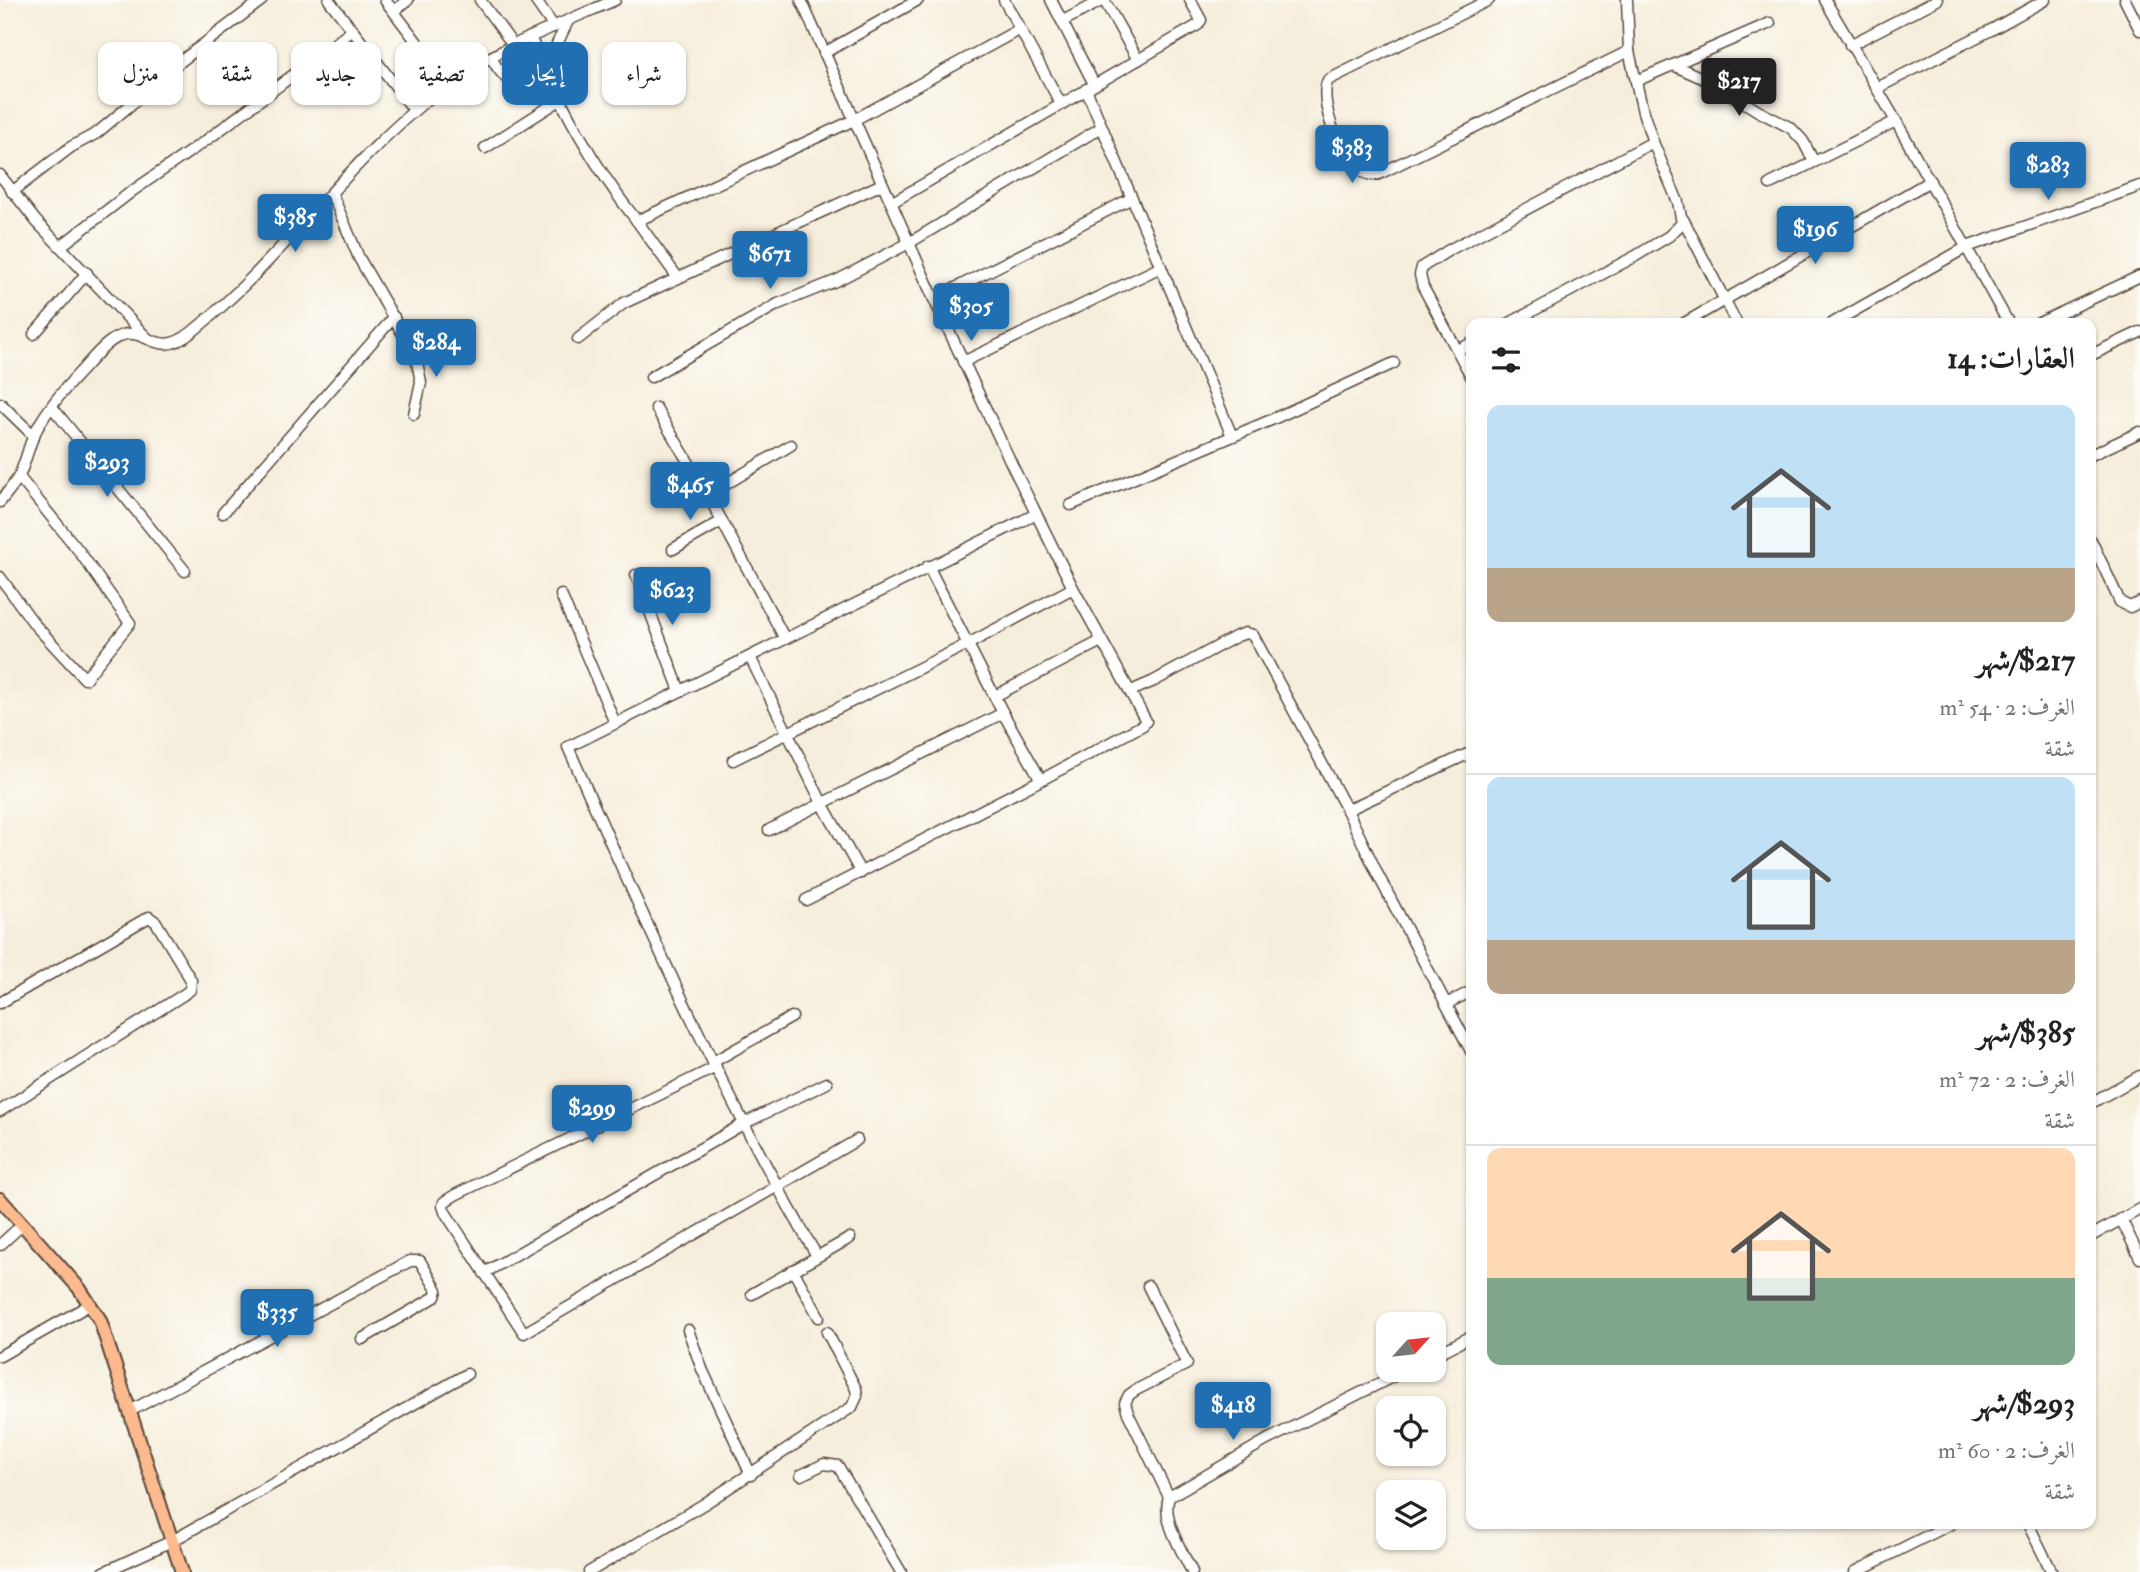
<!DOCTYPE html>
<html lang="ar">
<head>
<meta charset="utf-8">
<style>
  :root { --surface:#fff; --page:#f6f6f6; --text:#222; --muted:#767676; --line:#e0e0e0; --accent:#1f6fb2 }
  body { margin:0; font-family:"IM FELL Double Pica",Amiri,serif; background:var(--page); color:var(--text); direction:rtl; height:100vh; display:flex; flex-direction:column; font-size:26px; white-space:nowrap }
  * { box-sizing:border-box; margin:0 }
  p { font-size:23px; color:var(--muted) }
  .icon { flex:none; width:38px; height:38px; fill:none; stroke:currentColor; stroke-width:2; stroke-linecap:round; stroke-linejoin:round }
  .map { position:relative; flex:1; overflow:hidden; direction:ltr }
  .side { position:absolute; left:1466px; top:318px; width:630px; height:1211px; display:flex; flex-direction:column; background:var(--surface); border-radius:14px; box-shadow:0 2px 5px #0004; direction:rtl }
  .side>* { flex:none }
  .top-card { position:absolute; left:21px; top:42px; width:665px; height:63px; direction:rtl; display:flex; gap:14px }
  .needle { width:46px; rotate:63deg }
  .buttons { position:absolute; left:1376px; top:1312px; display:grid; gap:14px }
  .buttons a { display:grid; place-items:center; width:70px; height:70px; border-radius:14px; background:var(--surface); box-shadow:0 2px 5px #0004; font-size:35px }
  .price { position:absolute; translate:-50% -60px; padding:0 16px; border-radius:7px; background:var(--accent); color:#fff; font-size:23px; line-height:46px; filter:drop-shadow(0 2px 4px #0008) }
  .price::after { content:''; position:absolute; left:50%; top:42px; width:21px; height:16px; margin-left:-10px; background:inherit; clip-path:polygon(0 0,100% 0,50% 100%) }
  .price.on { background:#222; color:#fff }
  ul { padding:0; list-style:none }
  li { display:grid; align-content:center; gap:14px; height:371px; padding:0 21px }
  li+li { border-top:2px solid var(--line) }
  li span { display:grid; place-items:center; height:217px; border-radius:14px; color:#555 }
  li>.icon { margin-inline-start:auto }
  span .icon { width:126px; height:126px; fill:#fffc; stroke-width:1 }
  li b { font-size:30px }
  h2 { display:flex; justify-content:space-between; align-items:center; height:84px; padding:0 21px; font-size:30px }
  .chip { padding:0 24px; border-radius:14px; background:var(--surface); box-shadow:0 2px 5px #0004; font-size:24px; line-height:63px }
  .chip.on { background:var(--accent); color:#fff }
  .map>svg:first-child { display:block }
  .lines { fill:none; stroke-linecap:round; stroke-linejoin:round }
  .minor-casing { stroke:#57473a; stroke-width:13 }
  .major-casing { stroke:#57473a; stroke-width:16 }
  .minor { stroke:#fff; stroke-width:10 }
  .major { stroke:#fcba8e; stroke-width:12 }
</style>
</head>
<body>
<div class="map">
<svg width="2140" height="1572" viewBox="0 0 2140 1572">
  <rect width="100%" height="100%" fill="#fdfcf7"/>
  <filter id="ink" filterUnits="userSpaceOnUse"><feTurbulence type="fractalNoise" baseFrequency=".0143" numOctaves="2"/><feDisplacementMap in="SourceGraphic" scale="14" xChannelSelector="R" yChannelSelector="G"/><feConvolveMatrix kernelMatrix="1 2 1 2 8 2 1 2 1" color-interpolation-filters="sRGB"/></filter>
  <filter id="wash" filterUnits="userSpaceOnUse"><feTurbulence type="fractalNoise" baseFrequency=".00686" numOctaves="4" result="noise"/><feDisplacementMap in="SourceGraphic" scale="28" xChannelSelector="R" yChannelSelector="G"/><feGaussianBlur stdDeviation="1.57" result="paint"/><feColorMatrix in="noise" values="0 0 0 0 0 0 0 0 0 0 0 0 0 0 0 0 0 1.4 0 .05"/><feComposite in="paint" operator="in"/></filter>
  <g filter="url(#wash)">
    <rect width="100%" height="100%" fill="#f6eedc"/>
  </g>
  <g filter="url(#ink)">
    <g class="lines">
      <defs>
        <g id="minor">
          <path d="M329,0L414,110"/>
          <path d="M385,0L448,83"/>
          <path d="M480,0L513,45"/>
          <path d="M535,0L554,27"/>
          <path d="M801,0L934,299L1014,469L1073,588L1146,721L1143,725L1041,780L806,900"/>
          <path d="M1004,0L1061,104"/>
          <path d="M1051,0L1094,84"/>
          <path d="M1104,0L1138,60"/>
          <path d="M1489,0L1328,80C1316,103 1348,184 1379,174L1629,51"/>
          <path d="M1825,0L1896,121L2009,324"/>
          <path d="M2125,0L2140,30"/>
          <path d="M394,11L408,0"/>
          <path d="M1063,21L1103,0"/>
          <path d="M530,37C560,102 592,165 637,221"/>
          <path d="M1850,45L1937,0"/>
          <path d="M824,53L918,0"/>
          <path d="M491,57C506,85 520,93 549,78"/>
          <path d="M1673,65L1711,82L1758,111L1791,128L1803,141L1814,162"/>
          <path d="M172,68L262,0"/>
          <path d="M545,69L568,21"/>
          <path d="M1636,81L1770,23"/>
          <path d="M1877,88L1991,30L2045,0"/>
          <path d="M1086,89L1232,436"/>
          <path d="M485,148L560,100"/>
          <path d="M0,175L36,221L147,338"/>
          <path d="M1770,184L1896,121"/>
          <path d="M12,192L71,147L97,133L153,86"/>
          <path d="M332,194L359,258L416,357L421,382L414,414"/>
          <path d="M891,203L1198,25L1201,20L1190,0"/>
          <path d="M1683,219L1737,324"/>
          <path d="M61,246L131,192L208,139L353,30"/>
          <path d="M678,278L637,221L854,120L1020,29"/>
          <path d="M934,299L1132,198"/>
          <path d="M1508,324L1634,257L1669,236L1682,223L1678,202L1653,142L1643,112L1629,51L1627,0"/>
          <path d="M1683,324L1930,181"/>
          <path d="M1831,324L1967,247L2140,186"/>
          <path d="M2037,324L2140,276"/>
          <path d="M34,334L87,273"/>
          <path d="M578,339L624,303L882,184"/>
          <path d="M1458,350L1472,343"/>
          <path d="M2091,355L2140,332"/>
          <path d="M963,362L1161,267"/>
          <path d="M651,377L778,304L838,280L909,243L1102,127"/>
          <path d="M1472,378L1423,287L1420,275L1422,267L1449,250L1653,142"/>
          <path d="M0,403L34,436"/>
          <path d="M52,407L185,571"/>
          <path d="M656,408L708,495L785,639L568,747C644,919 721,1093 817,1256"/>
          <path d="M2091,455L2140,432"/>
          <path d="M708,495L791,445"/>
          <path d="M0,502C6,494 14,485 19,476C25,464 28,449 33,437C44,412 65,388 83,369C93,358 105,343 118,337C146,323 155,362 192,332C280,261 345,165 433,95C487,52 553,27 615,0"/>
          <path d="M1071,505L1271,420L1394,363"/>
          <path d="M223,513L394,317"/>
          <path d="M2091,540L2120,602L2130,607L2140,602"/>
          <path d="M673,549L722,521"/>
          <path d="M928,566L1003,713L1041,780"/>
          <path d="M636,575L680,691"/>
          <path d="M0,577L35,625L85,679L130,623L79,551L19,477"/>
          <path d="M561,595L615,723"/>
          <path d="M785,639L1036,514"/>
          <path d="M750,657L822,803L861,873"/>
          <path d="M1131,691L1154,681L1237,636L1246,633L1253,635L1347,810L1378,875L1472,1053"/>
          <path d="M995,696L1101,641"/>
          <path d="M733,760L968,644L1073,588"/>
          <path d="M1347,810L1472,752"/>
          <path d="M769,830L1003,713"/>
          <path d="M0,1003L149,917L156,922L191,980L190,990L183,995L0,1111"/>
          <path d="M1446,1004L1472,991"/>
          <path d="M713,1062L792,1017"/>
          <path d="M716,1067L455,1195L444,1202L443,1206L445,1212L524,1333L857,1140"/>
          <path d="M2091,1103L2140,1076"/>
          <path d="M2121,1219L2140,1258"/>
          <path d="M2091,1236L2140,1209"/>
          <path d="M0,1245L23,1224"/>
          <path d="M793,1270L819,1317"/>
          <path d="M484,1273L745,1123L827,1083"/>
          <path d="M1148,1286L1187,1364L1136,1390L1129,1395L1125,1403L1128,1413L1169,1497"/>
          <path d="M752,1294L850,1238"/>
          <path d="M688,1330L702,1369L751,1475"/>
          <path d="M0,1356L91,1304"/>
          <path d="M1433,1356L1472,1336"/>
          <path d="M130,1411L410,1261H420L437,1290L435,1297L362,1339"/>
          <path d="M801,1475L824,1464L838,1466L901,1572"/>
          <path d="M2028,1524L2052,1572"/>
          <path d="M104,1572L172,1541L467,1374"/>
          <path d="M589,1572L704,1504L852,1407L857,1396L856,1389L827,1332"/>
          <path d="M1192,1572C1183,1552 1161,1520 1169,1497L1267,1440L1406,1370"/>
          <path d="M1855,1572L1951,1524"/>
        </g>
        <path id="major" d="M0,1199L79,1288L100,1320L182,1572"/>
      </defs>
      <!-- minor casing -->
      <use href="#minor" class="minor-casing"/>
      <!-- major casing -->
      <use href="#major" class="major-casing"/>
      <!-- minor -->
      <use href="#minor" class="minor"/>
      <!-- major -->
      <use href="#major" class="major"/>
    </g>
  </g>
</svg>
<div class="buttons">
<a><svg class="needle" viewBox="-14 -14 28 28"><path d="M0-13l5 13h-10z" fill="#e53935"/><path d="M0 13l5-13h-10z" fill="#767676"/></svg></a>
<a><svg class="icon" aria-label="locate" viewBox="0 0 24 24"><circle cx="12" cy="12" r="6"/><path d="M12 2v4M12 18v4M2 12h4M18 12h4"/></svg></a>
<a><svg class="icon" aria-label="layers" viewBox="0 0 24 24"><path d="M12 4l9 5-9 5-9-5zM3 14l9 5 9-5"/></svg></a>
</div>
<b class="price on" style="left:1739px;top:118px">$217</b>
<b class="price" style="left:1352px;top:185px">$383</b>
<b class="price" style="left:2048px;top:202px">$283</b>
<b class="price" style="left:295px;top:254px">$385</b>
<b class="price" style="left:1815px;top:266px">$196</b>
<b class="price" style="left:770px;top:291px">$671</b>
<b class="price" style="left:971px;top:343px">$305</b>
<b class="price" style="left:436px;top:379px">$284</b>
<b class="price" style="left:107px;top:499px">$293</b>
<b class="price" style="left:690px;top:522px">$465</b>
<b class="price" style="left:672px;top:627px">$623</b>
<b class="price" style="left:592px;top:1145px">$299</b>
<b class="price" style="left:277px;top:1349px">$335</b>
<b class="price" style="left:1233px;top:1442px">$418</b>
<div class="top-card">
<a class="chip">شراء</a>
<a class="chip on">إيجار</a>
<a class="chip">تصفية</a>
<a class="chip">جديد</a>
<a class="chip">شقة</a>
<a class="chip">منزل</a>
</div>
<section class="side">
<h2>العقارات: 14<svg class="icon" aria-label="filters" viewBox="0 0 24 24"><path d="M4 7h16M4 17h16"/><circle cx="9" cy="7" r="2"/><circle cx="15" cy="17" r="2"/></svg></h2>
<ul>
<li><span style="background:linear-gradient(#bfe0f5 75%,#b9a48a 0)"><svg class="icon" aria-label="home" viewBox="0 0 24 24"><path d="M3 11l9-7 9 7M6 9v11h12V9"/></svg></span><div><b>$217/شهر</b><p>الغرف: 2 · 54 m²</p><p>شقة</p></div></li>
<li><span style="background:linear-gradient(#bfe0f5 75%,#b9a48a 0)"><svg class="icon" aria-label="home" viewBox="0 0 24 24"><path d="M3 11l9-7 9 7M6 9v11h12V9"/></svg></span><div><b>$385/شهر</b><p>الغرف: 2 · 72 m²</p><p>شقة</p></div></li>
<li><span style="background:linear-gradient(#ffd9b3 60%,#7fa58c 0)"><svg class="icon" aria-label="home" viewBox="0 0 24 24"><path d="M3 11l9-7 9 7M6 9v11h12V9"/></svg></span><div><b>$293/شهر</b><p>الغرف: 2 · 60 m²</p><p>شقة</p></div></li>
</ul>
</section>
</div>
</body>
</html>
